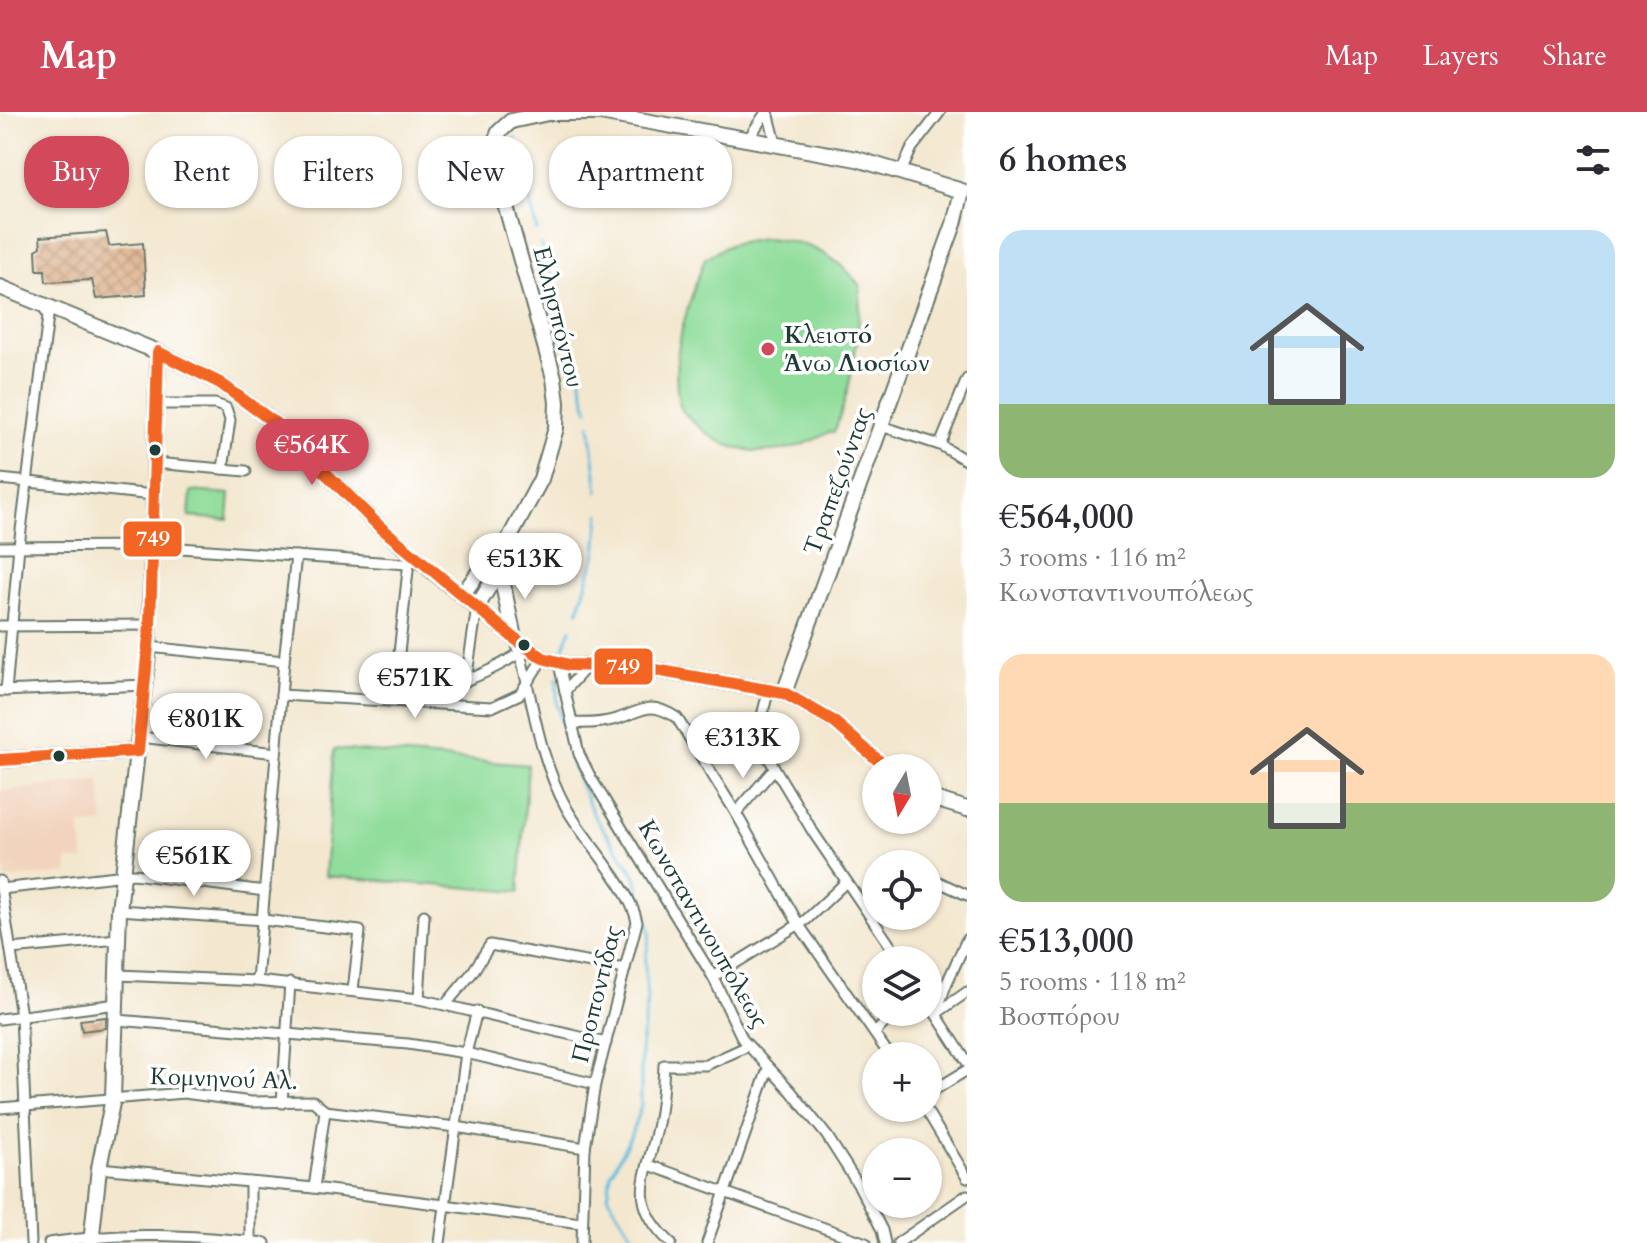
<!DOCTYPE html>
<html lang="en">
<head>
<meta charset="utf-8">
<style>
  :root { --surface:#fff; --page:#f2f2f3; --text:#2b2b33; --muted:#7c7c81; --accent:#d1495b }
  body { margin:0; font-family:Cardo,serif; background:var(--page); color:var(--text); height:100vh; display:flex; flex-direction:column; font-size:30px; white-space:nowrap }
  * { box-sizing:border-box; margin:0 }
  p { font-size:26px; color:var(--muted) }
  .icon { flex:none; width:44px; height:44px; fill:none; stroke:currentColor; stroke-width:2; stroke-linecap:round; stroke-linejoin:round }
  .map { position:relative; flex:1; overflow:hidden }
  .panel { display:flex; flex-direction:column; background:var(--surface); width:680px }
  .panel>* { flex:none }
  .hud { position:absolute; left:24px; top:24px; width:760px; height:72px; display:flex; gap:16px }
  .needle { width:52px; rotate:190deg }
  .fabs { position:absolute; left:862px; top:642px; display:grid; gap:16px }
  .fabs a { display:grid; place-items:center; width:80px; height:80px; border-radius:50%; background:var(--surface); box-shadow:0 2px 6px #0004; font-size:40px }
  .price { position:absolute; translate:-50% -68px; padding:0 18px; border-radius:28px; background:#fff; color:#222; font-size:26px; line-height:52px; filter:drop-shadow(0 2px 4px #0008) }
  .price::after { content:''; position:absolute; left:50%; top:48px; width:24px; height:18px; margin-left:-12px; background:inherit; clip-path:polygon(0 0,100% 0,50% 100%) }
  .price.selected { background:var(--accent); color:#fff }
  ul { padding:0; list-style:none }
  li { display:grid; align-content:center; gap:16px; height:424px; padding:0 32px }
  li span { display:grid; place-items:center; height:248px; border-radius:24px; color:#555 }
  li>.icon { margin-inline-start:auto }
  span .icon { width:144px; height:144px; fill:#fffc; stroke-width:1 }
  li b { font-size:34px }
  h2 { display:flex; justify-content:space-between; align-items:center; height:96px; padding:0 32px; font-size:34px }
  .pill { padding:0 28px; border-radius:32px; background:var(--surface); box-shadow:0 2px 6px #0004; font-size:28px; line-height:72px }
  .pill.selected { background:var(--accent); color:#fff }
  header { display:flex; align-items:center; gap:48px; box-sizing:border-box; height:112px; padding:0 40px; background:var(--accent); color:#fff }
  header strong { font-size:38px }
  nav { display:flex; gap:44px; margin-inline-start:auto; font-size:28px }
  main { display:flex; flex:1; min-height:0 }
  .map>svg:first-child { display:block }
  .built { fill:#f2d4be }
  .garden { fill:#91dd9b; stroke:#588d68; stroke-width:2 }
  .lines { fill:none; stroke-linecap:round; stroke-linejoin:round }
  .stream { stroke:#62bcdf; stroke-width:3 }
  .building { fill:url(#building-cross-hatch) }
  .street-casing { stroke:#69786a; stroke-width:13 }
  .secondary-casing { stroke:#69786a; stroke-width:18 }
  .street { stroke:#fff; stroke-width:9 }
  .secondary { stroke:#fff; stroke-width:14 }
  .bus-1-casing { stroke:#fff; stroke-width:18 }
  .bus-1 { stroke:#f26522; stroke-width:12 }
  .poi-dot { fill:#d1495b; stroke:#fff; stroke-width:3 }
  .bus-dot { fill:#1f3d34; stroke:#fff; stroke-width:3 }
  .labels { text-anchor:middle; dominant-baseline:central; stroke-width:7; stroke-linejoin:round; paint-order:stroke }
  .street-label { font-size:24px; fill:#1f3d34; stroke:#fff }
  .poi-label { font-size:24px; font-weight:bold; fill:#1f3d34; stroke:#fff; text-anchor:start }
  .line-badge { stroke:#fff; stroke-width:3 }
  .badge-label { font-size:22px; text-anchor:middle; font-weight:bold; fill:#fff }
</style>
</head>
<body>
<header>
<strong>Map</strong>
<nav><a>Map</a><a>Layers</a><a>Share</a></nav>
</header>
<main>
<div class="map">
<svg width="967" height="1131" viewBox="0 0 967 1131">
  <defs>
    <pattern id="building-cross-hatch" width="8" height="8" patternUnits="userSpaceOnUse" patternTransform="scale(2)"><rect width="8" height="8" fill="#dbac83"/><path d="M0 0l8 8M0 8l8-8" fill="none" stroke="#b18d6c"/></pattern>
  </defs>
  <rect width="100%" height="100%" fill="#fff"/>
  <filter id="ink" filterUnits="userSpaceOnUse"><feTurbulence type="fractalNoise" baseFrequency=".0125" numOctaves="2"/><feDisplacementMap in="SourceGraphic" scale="16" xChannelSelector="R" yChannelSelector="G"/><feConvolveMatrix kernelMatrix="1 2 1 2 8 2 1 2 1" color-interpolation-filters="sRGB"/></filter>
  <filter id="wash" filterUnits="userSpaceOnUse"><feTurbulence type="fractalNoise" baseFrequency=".006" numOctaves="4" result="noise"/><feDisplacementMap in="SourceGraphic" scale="32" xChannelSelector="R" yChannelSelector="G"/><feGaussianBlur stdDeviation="1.8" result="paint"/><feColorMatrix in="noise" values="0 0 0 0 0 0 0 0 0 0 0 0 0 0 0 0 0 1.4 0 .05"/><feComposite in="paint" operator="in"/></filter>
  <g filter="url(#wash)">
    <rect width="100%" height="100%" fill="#f3e7cf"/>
    <!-- built -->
    <path class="built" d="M100,668L104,711L80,713L84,748H67L68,761L6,767L0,729V679Z"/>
    <!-- garden -->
    <g class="garden">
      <path d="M762,126C802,127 836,141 860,174C860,225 852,274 834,321L829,320C787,345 736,349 698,314C690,307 681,300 679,290C669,242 689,190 705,146L731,132Z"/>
      <path d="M191,379L230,382L228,408L189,405Z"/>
      <path d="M334,637L528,653L519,780L325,764Z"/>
    </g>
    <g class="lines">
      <!-- stream -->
      <g class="stream">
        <path d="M515,26L537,119"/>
        <path d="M541,133L579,260L588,298"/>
        <path d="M590,313L598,380"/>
        <path d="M578,499L596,441L600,402"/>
        <path d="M564,535L571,517"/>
        <path d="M557,566V592L573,655L594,704L636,764L650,821L645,851L647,892L641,934V994L630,1025L611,1061L608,1085L637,1131"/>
      </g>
    </g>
    <g id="blocks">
      <!-- building -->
      <g class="building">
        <path d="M106,120L109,134L143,131L146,183L96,187L92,168L46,170L45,158H37L36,138L41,135L40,125Z"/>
        <path d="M106,905L105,916L82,919L80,908Z"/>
      </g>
    </g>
  </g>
  <g filter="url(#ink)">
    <use href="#blocks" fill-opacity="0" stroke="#69786a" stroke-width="2"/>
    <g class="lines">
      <defs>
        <g id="street">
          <path d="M768,0L776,31"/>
          <path d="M749,26L766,0"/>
          <path d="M901,60L912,36L940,0"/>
          <path d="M155,292H215L226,296L230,308L223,357"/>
          <path d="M881,314L940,333L967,349"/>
          <path d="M940,333L967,267"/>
          <path d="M154,351L246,359"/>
          <path d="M0,367L153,383"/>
          <path d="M0,435L152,434L407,452"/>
          <path d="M409,449L396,569L398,573C441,585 485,563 520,541"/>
          <path d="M0,514L150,513"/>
          <path d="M514,527L520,541C533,592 540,648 566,695C584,729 630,774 637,810L595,972L585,1036L582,1131"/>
          <path d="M149,535L284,549"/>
          <path d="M559,552L579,642L591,666L713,865L743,928L791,979L827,1024L859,1074L882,1118L885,1131"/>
          <path d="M466,569L477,495"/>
          <path d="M769,577L760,611L762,635L813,720L900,848"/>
          <path d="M1,579L146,573"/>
          <path d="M6,579L19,434L48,205L44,194"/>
          <path d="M565,579L588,553"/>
          <path d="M281,583L492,595L520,582L543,546"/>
          <path d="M572,611C588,612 602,611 617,607C644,598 650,588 677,606L736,701L799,813L890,944"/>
          <path d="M140,625L276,641"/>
          <path d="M736,701L774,657"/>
          <path d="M928,765L967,783"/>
          <path d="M0,769L21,904L31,1131"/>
          <path d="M1,777L134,762L265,779"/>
          <path d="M119,798L263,808L360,819L353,878"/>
          <path d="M11,837L118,827"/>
          <path d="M118,863L257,869L419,887L606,931"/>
          <path d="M713,865L806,808L846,770"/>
          <path d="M257,869L284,549L296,444"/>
          <path d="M419,887L424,803"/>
          <path d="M928,890L967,950"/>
          <path d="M446,892L472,861L490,833L625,857"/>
          <path d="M937,901L967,880"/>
          <path d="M936,902L946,873L967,827"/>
          <path d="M0,907L117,892"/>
          <path d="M117,908L408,932L466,941L595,972"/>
          <path d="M875,921L895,900"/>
          <path d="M928,982L967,958"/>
          <path d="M282,991L290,871"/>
          <path d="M0,996L184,981L251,990L313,989L325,999L456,1015L585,1036"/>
          <path d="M925,996L967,1066"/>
          <path d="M649,1053L866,1131"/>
          <path d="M99,1056L314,1076L581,1111"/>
          <path d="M314,1076L325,999"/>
          <path d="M49,1131C120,1119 193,1123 265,1131"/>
          <path d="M250,1131V1070"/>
          <path d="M440,1131L466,941L477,899"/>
          <path d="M671,1131C626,1089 647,1066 657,1016C662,995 663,975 664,953H706L748,934"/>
          <path d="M707,1131L768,957"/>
          <path d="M898,1131L967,1083"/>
        </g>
        <g id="secondary">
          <path d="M0,175L158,240L220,271L275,311L379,414L414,444L514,526L543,546L569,553L639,555L784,581L833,609L887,656"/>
          <path d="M500,458L514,526"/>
          <path d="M463,482L478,461L502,440L541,367L556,316L557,291L554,266L497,63L494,32L499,20L511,9L548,1H600L857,47L962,79L954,112L784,581"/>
          <path d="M477,495L499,458"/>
          <path d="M0,648L138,639"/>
          <path d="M928,685L967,697"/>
          <path d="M91,1131L99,1056L113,986L119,798L149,535L158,240"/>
        </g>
      </defs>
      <!-- street casing -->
      <use href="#street" class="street-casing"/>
      <!-- secondary casing -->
      <use href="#secondary" class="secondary-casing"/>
      <!-- street -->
      <use href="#street" class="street"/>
      <!-- secondary -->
      <use href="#secondary" class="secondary"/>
      <defs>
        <path id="bus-1" d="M0,648L138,639L150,513L158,240L220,271L275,311L379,414L514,526L543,546L569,553L639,555L784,581L833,609L887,656"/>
      </defs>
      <!-- bus-1 casing -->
      <use href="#bus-1" class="bus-1-casing"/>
      <!-- bus-1 -->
      <use href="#bus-1" class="bus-1"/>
    </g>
  </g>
  <!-- markers -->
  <circle class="poi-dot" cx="768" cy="237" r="8"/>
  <g class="bus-dot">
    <circle cx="155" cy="338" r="7"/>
    <circle cx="524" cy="533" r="7"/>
    <circle cx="59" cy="644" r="7"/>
  </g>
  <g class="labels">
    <!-- street labels -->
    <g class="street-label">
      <text transform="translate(558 205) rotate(76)">Ελλησπόντου</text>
      <text transform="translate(838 369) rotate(-70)">Τραπεζούντας</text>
      <text transform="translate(703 812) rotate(60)">Κωνσταντινουπόλεως</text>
      <text transform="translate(597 882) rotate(-76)">Προποντίδας</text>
      <text transform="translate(224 967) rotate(2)">Κομνηνού Αλ.</text>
    </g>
    <!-- poi labels -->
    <g class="poi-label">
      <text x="784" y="223">Κλειστό<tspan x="784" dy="28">Άνω Λιοσίων</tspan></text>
    </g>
  </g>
  <g class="line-badge">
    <rect x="122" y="408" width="61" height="38" rx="8" fill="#f26522"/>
    <rect x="593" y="535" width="61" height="39" rx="8" fill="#f26522"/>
  </g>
  <g class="badge-label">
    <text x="153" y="434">749</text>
    <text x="623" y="562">749</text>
  </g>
</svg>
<div class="fabs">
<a><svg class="needle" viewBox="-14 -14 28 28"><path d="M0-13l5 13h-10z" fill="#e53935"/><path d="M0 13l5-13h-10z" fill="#7c7c81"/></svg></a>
<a><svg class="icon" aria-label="locate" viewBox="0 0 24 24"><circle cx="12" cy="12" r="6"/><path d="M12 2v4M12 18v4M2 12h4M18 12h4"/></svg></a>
<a><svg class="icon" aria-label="layers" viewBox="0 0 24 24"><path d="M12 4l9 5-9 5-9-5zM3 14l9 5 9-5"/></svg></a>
<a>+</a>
<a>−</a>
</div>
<b class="price selected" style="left:312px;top:375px">€564K</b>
<b class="price" style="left:525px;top:489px">€513K</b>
<b class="price" style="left:415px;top:608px">€571K</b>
<b class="price" style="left:206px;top:649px">€801K</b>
<b class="price" style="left:743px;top:668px">€313K</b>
<b class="price" style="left:194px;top:786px">€561K</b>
<div class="hud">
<a class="pill selected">Buy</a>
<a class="pill">Rent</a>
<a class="pill">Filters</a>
<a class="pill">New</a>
<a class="pill">Apartment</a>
</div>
</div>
<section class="panel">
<h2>6 homes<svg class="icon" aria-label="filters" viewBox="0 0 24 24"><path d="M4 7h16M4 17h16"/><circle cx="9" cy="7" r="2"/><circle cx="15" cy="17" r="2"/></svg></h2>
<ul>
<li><span style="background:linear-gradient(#bfe0f5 70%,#8fb573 0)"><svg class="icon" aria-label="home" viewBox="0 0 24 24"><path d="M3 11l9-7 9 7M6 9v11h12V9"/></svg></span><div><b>€564,000</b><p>3 rooms · 116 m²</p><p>Κωνσταντινουπόλεως</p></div></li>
<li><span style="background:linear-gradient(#ffd9b3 60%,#8fb573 0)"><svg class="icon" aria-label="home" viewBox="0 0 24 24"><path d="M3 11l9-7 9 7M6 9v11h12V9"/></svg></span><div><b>€513,000</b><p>5 rooms · 118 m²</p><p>Βοσπόρου</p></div></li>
</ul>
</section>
</main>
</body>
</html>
